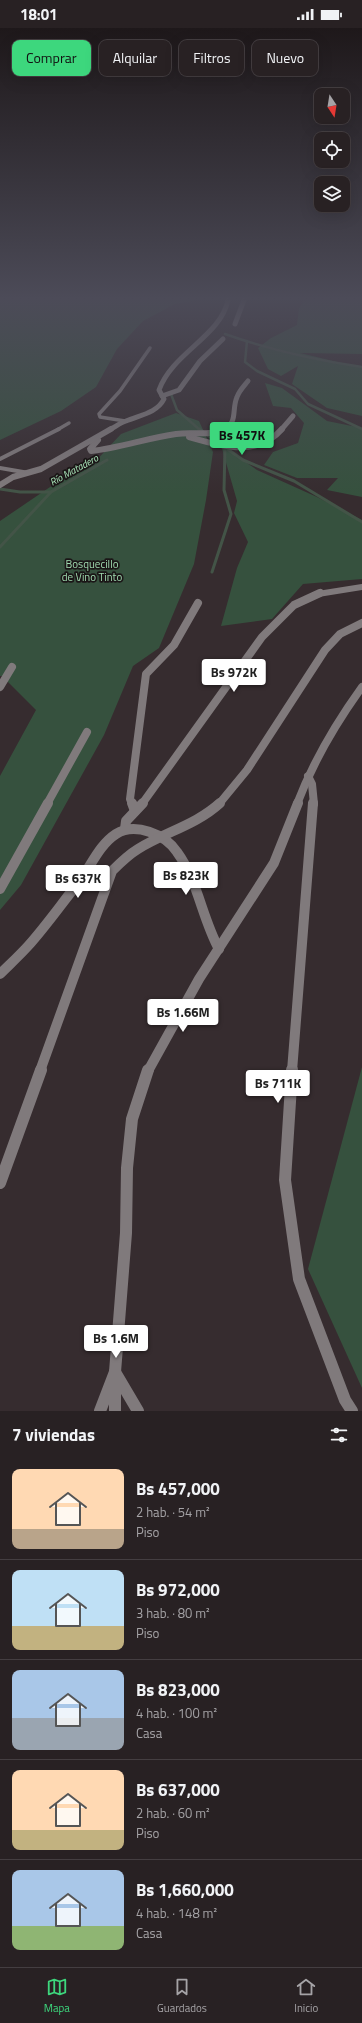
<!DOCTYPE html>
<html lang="es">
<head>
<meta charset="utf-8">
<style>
  :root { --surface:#282123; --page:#342e30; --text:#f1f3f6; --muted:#a5a3a6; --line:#443e41; --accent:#3dd77d }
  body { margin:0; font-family:"Titillium Web",sans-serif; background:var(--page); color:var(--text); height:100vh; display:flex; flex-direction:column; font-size:15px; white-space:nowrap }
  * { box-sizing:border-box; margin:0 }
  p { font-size:13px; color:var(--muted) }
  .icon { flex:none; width:22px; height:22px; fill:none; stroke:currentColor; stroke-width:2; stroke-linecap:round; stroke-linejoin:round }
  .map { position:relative; height:1383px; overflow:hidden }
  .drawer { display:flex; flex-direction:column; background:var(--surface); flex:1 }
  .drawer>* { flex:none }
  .hud { position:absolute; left:12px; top:12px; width:338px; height:36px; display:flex; gap:8px }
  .needle { width:26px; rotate:168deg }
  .buttons { position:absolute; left:314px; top:60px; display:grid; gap:8px }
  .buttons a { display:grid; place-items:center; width:36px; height:36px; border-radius:8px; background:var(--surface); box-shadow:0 4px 16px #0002,0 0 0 1px var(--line); font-size:20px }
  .price { position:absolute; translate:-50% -34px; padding:0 9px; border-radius:4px; background:#fff; color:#222; font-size:13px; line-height:26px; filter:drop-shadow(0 1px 2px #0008) }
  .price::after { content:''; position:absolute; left:50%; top:24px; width:12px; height:9px; margin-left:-6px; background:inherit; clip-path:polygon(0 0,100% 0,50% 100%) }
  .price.on { background:var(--accent); color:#111 }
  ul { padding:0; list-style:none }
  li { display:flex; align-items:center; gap:12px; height:100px; padding:0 12px }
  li+li { border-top:1px solid var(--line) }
  li span { display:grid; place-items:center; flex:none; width:112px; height:80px; border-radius:8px; color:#555 }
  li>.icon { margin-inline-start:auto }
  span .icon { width:48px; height:48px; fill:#fffc; stroke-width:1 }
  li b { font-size:17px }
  h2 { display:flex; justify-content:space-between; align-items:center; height:48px; padding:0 12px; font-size:17px }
  .tag { padding:0 14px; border-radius:8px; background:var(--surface); box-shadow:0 4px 16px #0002,0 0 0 1px var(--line); font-size:14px; line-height:36px }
  .tag.on { background:var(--accent); color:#111 }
  .status { display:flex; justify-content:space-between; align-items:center; height:28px; padding:0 20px; background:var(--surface); direction:ltr }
  .status svg { height:11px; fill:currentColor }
  .dock { display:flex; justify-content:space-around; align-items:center; height:56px; border-top:1px solid var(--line); background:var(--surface); font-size:11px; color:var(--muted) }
  .dock a { display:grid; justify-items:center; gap:2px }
  .dock .on { color:var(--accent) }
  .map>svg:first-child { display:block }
  .green { fill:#36513e }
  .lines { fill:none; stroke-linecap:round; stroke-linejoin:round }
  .stream-far1 { stroke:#435447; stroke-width:2.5 }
  .stream { stroke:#435447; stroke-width:3 }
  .service-far1 { stroke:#807a7c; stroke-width:3.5 }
  .service { stroke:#807a7c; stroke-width:4 }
  .minor-far4 { stroke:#807a7c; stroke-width:5 }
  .minor-far3 { stroke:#807a7c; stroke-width:6 }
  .minor-far2 { stroke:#807a7c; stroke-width:8 }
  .minor-far1 { stroke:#807a7c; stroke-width:10 }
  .minor { stroke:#807a7c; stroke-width:12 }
  .labels { text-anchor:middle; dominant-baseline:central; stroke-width:3.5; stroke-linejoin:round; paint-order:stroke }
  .far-water-label { font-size:10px; font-style:italic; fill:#abe7bb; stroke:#1b1617 }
  .park-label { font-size:11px; fill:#a1dcb1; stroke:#1b1617 }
</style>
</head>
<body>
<div class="status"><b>18:01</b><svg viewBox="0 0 49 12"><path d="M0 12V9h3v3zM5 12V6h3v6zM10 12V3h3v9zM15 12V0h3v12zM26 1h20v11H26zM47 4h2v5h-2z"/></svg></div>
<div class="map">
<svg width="362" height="1383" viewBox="0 0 362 1383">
  <rect width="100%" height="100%" fill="#362c2f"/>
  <!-- green -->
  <g class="green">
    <path d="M0,272H196L175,276L143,293L117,321L96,359L61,383L0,412Z"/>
    <path d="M305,272H362V326L300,325L362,340V388L327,380L292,356L298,338L281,348L268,341L258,320L271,310L297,297L299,280Z"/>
    <path d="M265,355L282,360L327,393L362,400V469L327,462L338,450H297L264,437L273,424L298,415L304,395L291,380L273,378Z"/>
    <path d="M176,385L199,393L213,424L206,472L194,536L159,620L133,638L104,707L21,857L0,882V748L36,682L2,648H0V493L53,457L93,436L121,406Z"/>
    <path d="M221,417L257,442L317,469L362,492V551L303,556L272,591L221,598L237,540L248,514L234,485L237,473Z"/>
    <path d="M362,1039V1360L308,1241Z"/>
  </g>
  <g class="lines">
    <!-- stream-far1 -->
    <g class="stream-far1">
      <path d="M225,306C270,322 315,332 362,339"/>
      <path d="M247,313L245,334L257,343L295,361L308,376L362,401"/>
      <path d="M171,366L177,382L200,402"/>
    </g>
    <!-- stream -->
    <g class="stream">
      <path d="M199,401L243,432L294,453L362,494"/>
      <path d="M0,461L20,464H51"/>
      <path d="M0,519L51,464L107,432"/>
      <path d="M212,544L231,486L224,462L225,419"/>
    </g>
    <!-- service-far1 -->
    <g class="service-far1">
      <path d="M125,393L100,389L99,386L120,363L150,320"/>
      <path d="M57,402L69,395"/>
    </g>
    <!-- service -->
    <g class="service">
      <path d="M0,431L59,401"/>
      <path d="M0,440L29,445"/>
    </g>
    <!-- minor-far4 -->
    <g class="minor-far4">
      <path d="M235,296L244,272"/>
      <path d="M162,368L179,362L200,333L223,311"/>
      <path d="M109,402C115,399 120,395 126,393C140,387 157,385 164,371L159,362C172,325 221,308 228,272"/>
      <path d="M222,402C239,395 231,383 237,369C239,363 244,358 248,353"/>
      <path d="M281,402L293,388"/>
    </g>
    <!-- minor-far3 -->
    <g class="minor-far3">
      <path d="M189,409C221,418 257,430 282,401"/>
      <path d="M98,412L90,421L91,423C120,420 147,410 176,406C195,403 206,409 225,401"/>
      <path d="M0,457L13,449L41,441L111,401"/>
      <path d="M318,566L362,559"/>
    </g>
    <!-- minor-far2 -->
    <g class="minor-far2">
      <path d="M0,659L12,639"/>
      <path d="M308,748L312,756L314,776"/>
      <path d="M47,776L87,704"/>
      <path d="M132,776L130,771L146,646L174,617L198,575"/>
      <path d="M142,776L262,609L294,577L320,565"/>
      <path d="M219,776L247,742L325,622L340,606L362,595"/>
      <path d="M297,776C313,734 336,695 362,659"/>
    </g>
    <!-- minor-far1 -->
    <g class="minor-far1">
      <path d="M132,775L135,783"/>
      <path d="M125,801L126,793L143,775"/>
      <path d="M0,861L48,775"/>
      <path d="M0,946C9,937 19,928 28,918C46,898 62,875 79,854C91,838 99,817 116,806C135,794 165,806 177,824C198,853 202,890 219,921"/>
      <path d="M40,1043L112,843C120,835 128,827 138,821C165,804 196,797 220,775"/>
      <path d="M148,1043L199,951L274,835L298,775"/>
      <path d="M292,1043L313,775"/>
    </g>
    <!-- minor -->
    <g class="minor">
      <path d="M292,1042L285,1152L299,1251L345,1372L352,1383"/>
      <path d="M0,1155L41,1042"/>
      <path d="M100,1383L115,1344L138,1383"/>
      <path d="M115,1383V1344L126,1205L127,1140L132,1091L148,1042"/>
    </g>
  </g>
  <!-- sky -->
  <linearGradient id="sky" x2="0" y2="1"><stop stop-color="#1e181a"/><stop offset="0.58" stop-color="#4c4b58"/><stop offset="1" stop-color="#4c4b58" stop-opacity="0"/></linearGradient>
  <rect width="362" height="466" fill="url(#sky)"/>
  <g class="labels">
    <!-- far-water labels -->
    <g class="far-water-label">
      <text transform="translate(74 442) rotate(-29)">Río Matadero</text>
    </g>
    <!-- park labels -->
    <g class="park-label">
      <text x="92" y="536">Bosquecillo<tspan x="92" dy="13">de Vino Tinto</tspan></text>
    </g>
  </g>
</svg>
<div class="buttons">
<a><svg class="needle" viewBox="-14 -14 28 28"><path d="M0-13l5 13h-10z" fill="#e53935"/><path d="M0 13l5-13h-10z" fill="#a5a3a6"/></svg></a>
<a><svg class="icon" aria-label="locate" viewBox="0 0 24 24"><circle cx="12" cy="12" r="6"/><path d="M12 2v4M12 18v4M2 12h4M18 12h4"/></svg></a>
<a><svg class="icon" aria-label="layers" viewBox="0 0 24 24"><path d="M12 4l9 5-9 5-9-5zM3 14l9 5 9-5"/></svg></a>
</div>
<b class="price on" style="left:242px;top:428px">Bs 457K</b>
<b class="price" style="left:234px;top:665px">Bs 972K</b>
<b class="price" style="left:186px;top:868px">Bs 823K</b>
<b class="price" style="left:78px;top:871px">Bs 637K</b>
<b class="price" style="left:183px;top:1005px">Bs 1.66M</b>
<b class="price" style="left:278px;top:1076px">Bs 711K</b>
<b class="price" style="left:116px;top:1331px">Bs 1.6M</b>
<div class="hud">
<a class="tag on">Comprar</a>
<a class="tag">Alquilar</a>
<a class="tag">Filtros</a>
<a class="tag">Nuevo</a>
</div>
</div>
<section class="drawer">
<h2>7 viviendas<svg class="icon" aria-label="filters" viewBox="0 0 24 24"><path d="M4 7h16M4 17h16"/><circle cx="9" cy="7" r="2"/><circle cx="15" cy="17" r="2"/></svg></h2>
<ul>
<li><span style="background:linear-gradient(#ffd9b3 75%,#b9a48a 0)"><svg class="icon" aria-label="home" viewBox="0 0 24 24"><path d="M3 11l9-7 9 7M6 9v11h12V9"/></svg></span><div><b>Bs 457,000</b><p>2 hab. · 54 m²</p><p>Piso</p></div></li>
<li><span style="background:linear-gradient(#bfe0f5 70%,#c2b280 0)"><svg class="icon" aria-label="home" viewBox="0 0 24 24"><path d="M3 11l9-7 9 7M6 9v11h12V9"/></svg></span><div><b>Bs 972,000</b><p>3 hab. · 80 m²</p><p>Piso</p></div></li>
<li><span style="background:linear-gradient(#a9c7e8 60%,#9aa5b1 0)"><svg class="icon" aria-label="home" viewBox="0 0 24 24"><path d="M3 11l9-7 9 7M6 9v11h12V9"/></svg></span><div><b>Bs 823,000</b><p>4 hab. · 100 m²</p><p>Casa</p></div></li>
<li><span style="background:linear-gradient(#ffd9b3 75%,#c2b280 0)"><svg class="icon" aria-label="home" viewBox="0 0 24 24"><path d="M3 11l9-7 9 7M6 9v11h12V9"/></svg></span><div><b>Bs 637,000</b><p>2 hab. · 60 m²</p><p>Piso</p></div></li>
<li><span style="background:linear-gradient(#a9c7e8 70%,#8fb573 0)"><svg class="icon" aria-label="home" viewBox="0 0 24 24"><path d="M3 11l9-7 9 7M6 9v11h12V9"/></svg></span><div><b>Bs 1,660,000</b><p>4 hab. · 148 m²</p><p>Casa</p></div></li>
</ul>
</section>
<nav class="dock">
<a class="on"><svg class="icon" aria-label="map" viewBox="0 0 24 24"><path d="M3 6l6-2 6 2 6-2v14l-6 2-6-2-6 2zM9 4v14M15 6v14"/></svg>Mapa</a>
<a><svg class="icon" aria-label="saved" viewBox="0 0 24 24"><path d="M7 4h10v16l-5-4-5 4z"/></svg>Guardados</a>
<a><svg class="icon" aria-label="home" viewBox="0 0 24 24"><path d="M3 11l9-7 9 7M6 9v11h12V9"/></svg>Inicio</a>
</nav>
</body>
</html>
